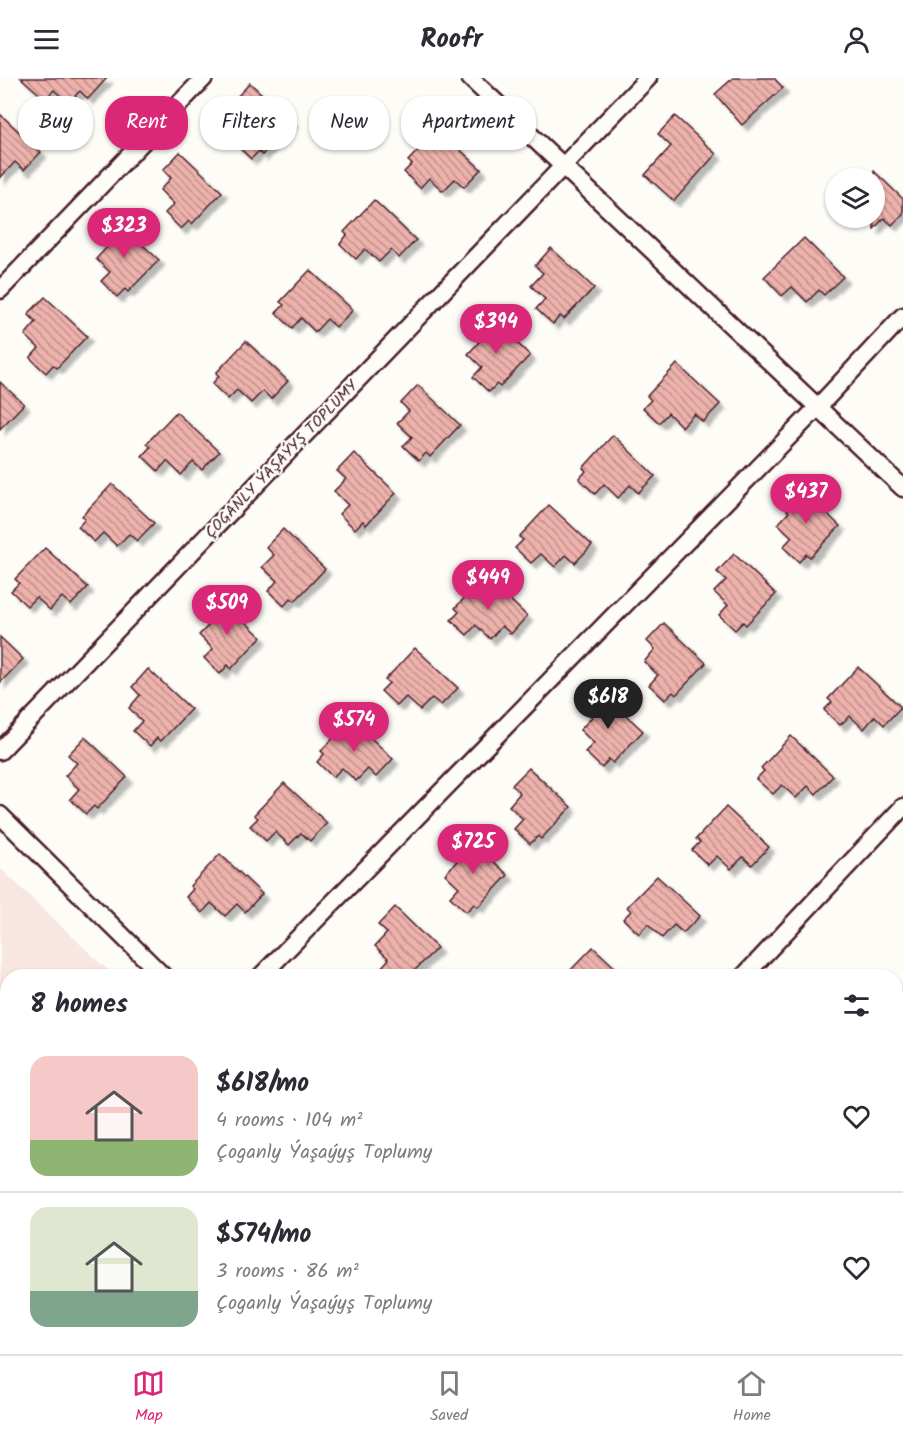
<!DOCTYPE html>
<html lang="en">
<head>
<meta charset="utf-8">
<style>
  :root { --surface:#fff; --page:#f7f7f7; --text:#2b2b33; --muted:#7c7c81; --line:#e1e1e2; --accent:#db2777 }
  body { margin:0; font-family:Kalam,sans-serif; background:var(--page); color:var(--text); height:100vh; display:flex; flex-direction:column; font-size:22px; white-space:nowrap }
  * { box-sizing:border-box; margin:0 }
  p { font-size:20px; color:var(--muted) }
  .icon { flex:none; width:33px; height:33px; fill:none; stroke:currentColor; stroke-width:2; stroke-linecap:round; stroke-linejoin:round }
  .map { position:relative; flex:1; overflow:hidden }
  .drawer { position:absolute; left:0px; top:891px; width:903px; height:386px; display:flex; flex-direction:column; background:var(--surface); border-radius:24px 24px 0 0; box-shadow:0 2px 4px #0004 }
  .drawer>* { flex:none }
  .top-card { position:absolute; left:18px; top:18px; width:600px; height:54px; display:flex; gap:12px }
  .controls { position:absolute; left:825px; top:90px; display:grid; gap:12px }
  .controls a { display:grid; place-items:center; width:60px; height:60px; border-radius:50%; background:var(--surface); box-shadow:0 2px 4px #0004; font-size:30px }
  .price { position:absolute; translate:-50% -51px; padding:0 14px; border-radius:21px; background:var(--accent); color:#fff; font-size:20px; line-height:39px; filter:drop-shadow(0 2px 3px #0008) }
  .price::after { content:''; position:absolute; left:50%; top:36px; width:18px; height:14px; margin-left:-9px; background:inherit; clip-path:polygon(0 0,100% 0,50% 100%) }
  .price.on { background:#222; color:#fff }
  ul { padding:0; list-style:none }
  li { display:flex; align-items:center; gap:18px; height:150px; padding:0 30px }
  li+li { border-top:2px solid var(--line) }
  li span { display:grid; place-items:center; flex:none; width:168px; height:120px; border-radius:18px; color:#555 }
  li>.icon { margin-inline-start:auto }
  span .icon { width:72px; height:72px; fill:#fffc; stroke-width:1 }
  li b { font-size:26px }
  h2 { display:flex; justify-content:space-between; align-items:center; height:72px; padding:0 30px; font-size:26px }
  .pill { padding:0 21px; border-radius:24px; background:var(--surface); box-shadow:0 2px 4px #0004; font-size:21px; line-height:54px }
  .pill.on { background:var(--accent); color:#fff }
  header { display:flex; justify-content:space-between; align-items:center; height:78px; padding:0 30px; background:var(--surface); font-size:27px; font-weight:800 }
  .menu { display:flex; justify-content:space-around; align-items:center; height:84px; border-top:2px solid var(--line); background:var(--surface); font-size:16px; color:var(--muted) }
  .menu a { display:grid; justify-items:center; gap:3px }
  .menu .on { color:var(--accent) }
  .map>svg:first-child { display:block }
  .built { fill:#f8e6e0 }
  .building { fill:url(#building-back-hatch); stroke:#4a1f2b; stroke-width:1.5; filter:url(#shadow) }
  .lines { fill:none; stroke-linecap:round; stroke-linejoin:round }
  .street-casing { stroke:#4a1f2b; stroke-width:21 }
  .primary-casing { stroke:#4a1f2b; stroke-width:32 }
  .street { stroke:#fdfcf7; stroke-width:16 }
  .primary { stroke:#f6e381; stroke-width:27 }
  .labels { text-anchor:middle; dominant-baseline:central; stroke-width:4.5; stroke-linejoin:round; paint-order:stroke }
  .street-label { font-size:16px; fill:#4a1f2b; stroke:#fdfcf7 }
</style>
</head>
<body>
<header><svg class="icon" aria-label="menu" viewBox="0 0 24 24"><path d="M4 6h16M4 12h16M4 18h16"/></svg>Roofr<svg class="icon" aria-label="person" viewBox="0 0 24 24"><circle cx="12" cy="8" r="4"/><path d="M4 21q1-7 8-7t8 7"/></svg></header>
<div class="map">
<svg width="903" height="1276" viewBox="0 0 903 1276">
  <defs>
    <pattern id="building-back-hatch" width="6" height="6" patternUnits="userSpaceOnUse" patternTransform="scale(1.5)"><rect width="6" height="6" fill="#edb2ac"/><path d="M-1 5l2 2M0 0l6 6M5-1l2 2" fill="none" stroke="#c2908c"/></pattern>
    <filter id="shadow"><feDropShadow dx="5.5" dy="5.5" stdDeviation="1.5" flood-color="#0004"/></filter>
  </defs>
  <rect width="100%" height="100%" fill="#fdfcf7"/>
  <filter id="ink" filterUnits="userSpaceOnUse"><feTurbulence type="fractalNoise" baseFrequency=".0167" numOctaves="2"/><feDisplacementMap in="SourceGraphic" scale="12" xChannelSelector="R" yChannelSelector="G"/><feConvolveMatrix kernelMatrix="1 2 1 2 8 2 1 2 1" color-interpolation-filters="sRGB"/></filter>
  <g filter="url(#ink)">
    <!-- built -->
    <path class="built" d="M0,790L114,898H8V1269H323L317,1276H0Z"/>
    <!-- building -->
    <g class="building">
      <path d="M21,0H107L88,21L80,13L68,25L54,12L45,21Z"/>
      <path d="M733,0H774L783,10L742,47L715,16Z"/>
      <path d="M250,5L292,44L262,77L259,73L251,81L235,66L244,57L230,43L242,31L233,23Z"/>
      <path d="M0,36L41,74L24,92L15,84L0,100Z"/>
      <path d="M675,38L716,76L674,123L645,97L671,68L658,56Z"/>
      <path d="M438,51L481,91L464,109L455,101L443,113L429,100L420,110L404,94L412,86L408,83Z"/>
      <path d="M180,74L222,114L192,146L189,143L181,151L165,135L174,126L160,112L171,100L163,92Z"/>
      <path d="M874,93L903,121V136L892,147L884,140L874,151Z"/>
      <path d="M374,122L416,162L399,180L391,172L379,184L365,171L356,181L340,166L347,157L344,154Z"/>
      <path d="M116,142L159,182L128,214L125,211L117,219L101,203L110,194L96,181L108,168L99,160Z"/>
      <path d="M804,160L843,199L824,217L819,212L807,224L792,209L782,218L764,199Z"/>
      <path d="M551,170L594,210L564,241L560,238L553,246L536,231L545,221L531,208L543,195L535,188Z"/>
      <path d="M310,192L353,232L336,249L327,241L315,254L301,240L292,250L276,235L284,227L280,224Z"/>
      <path d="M45,219L87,258L57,290L53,287L46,295L30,280L39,270L25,257L36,244L28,236Z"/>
      <path d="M488,238L530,277L500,309L497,306L489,314L473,299L482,289L468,276L479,264L471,255Z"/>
      <path d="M246,263L288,303L271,321L263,313L251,325L237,312L228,321L212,306L219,298L216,295Z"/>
      <path d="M677,286L720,326L703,344L694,336L682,349L668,335L659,345L643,330L651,322L647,318Z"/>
      <path d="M0,304L24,326L0,351Z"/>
      <path d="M418,307L460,347L430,379L426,375L419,383L403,368L412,359L397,345L409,333L401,325Z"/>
      <path d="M176,334L219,374L202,392L193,384L181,397L167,383L158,393L142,378L150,369L146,366Z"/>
      <path d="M613,357L655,398L638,415L630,407L618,420L604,406L595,416L579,401L586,393L583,390Z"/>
      <path d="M354,375L396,415L366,447L363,443L355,451L339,436L348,427L334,413L346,401L337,393Z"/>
      <path d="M112,406L154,445L137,463L129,456L117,468L103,455L94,464L78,449L85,441L82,438Z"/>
      <path d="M798,408L840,448L810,479L806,476L799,484L783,469L792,459L778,446L789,434L781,426Z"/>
      <path d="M549,427L592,467L575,485L566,477L555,489L541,476L531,485L515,470L523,462L519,459Z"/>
      <path d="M283,451L325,491L295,523L291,520L284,528L268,513L277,503L262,489L274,477L266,469Z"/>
      <path d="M45,470L88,509L71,527L62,519L50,532L36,519L27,528L11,513L19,505L15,501Z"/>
      <path d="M734,476L776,516L746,547L743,544L735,552L719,537L728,527L714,514L726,502L717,494Z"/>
      <path d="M485,498L527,538L511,556L502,548L490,561L476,547L467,557L451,542L459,534L455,530Z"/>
      <path d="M219,519L261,559L231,591L228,587L220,596L204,580L213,571L199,557L211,545L202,537Z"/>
      <path d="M664,545L706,585L676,617L673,614L665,622L649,607L658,597L644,584L655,571L647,563Z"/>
      <path d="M0,559L23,581L0,605Z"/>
      <path d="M415,570L458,610L441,627L432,620L420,632L406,619L397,628L381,613L389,605L385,602Z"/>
      <path d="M858,589L901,629L884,647L875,638L864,651L850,638L840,647L824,632L832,624L828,621Z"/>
      <path d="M148,591L191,631L161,663L157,660L150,668L133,653L142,643L129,630L140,617L132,609Z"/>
      <path d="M600,613L643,653L613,685L609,681L602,690L585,674L594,665L580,652L592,639L583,631Z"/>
      <path d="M351,641L393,681L376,699L368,691L356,703L342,690L333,699L317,684L324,676L321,673Z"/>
      <path d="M791,658L833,698L816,716L808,708L796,720L782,707L773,716L756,701L764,693L761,690Z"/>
      <path d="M85,659L127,699L97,731L94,728L86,736L70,721L79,711L65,698L77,685L68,677Z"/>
      <path d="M529,690L571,729L541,761L538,758L530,766L514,751L523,741L509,728L520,715L512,707Z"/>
      <path d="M284,705L327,745L310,763L301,755L289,767L275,754L266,763L250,748L258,740L254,737Z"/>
      <path d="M726,729L769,769L752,787L743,779L731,791L717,778L708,787L692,772L700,764L696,761Z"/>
      <path d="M465,757L508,797L478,829L474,826L466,834L450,819L459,809L445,796L457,783L448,776Z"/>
      <path d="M220,776L262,816L245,834L237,826L225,838L211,825L202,835L186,819L193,811L190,808Z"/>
      <path d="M657,798L700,838L683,855L674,847L662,860L648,846L639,856L623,841L631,833L627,829Z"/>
      <path d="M395,829L437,870L409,898H388L380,891L389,881L375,868L387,855L378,847Z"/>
      <path d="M593,869L624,898H565Z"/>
    </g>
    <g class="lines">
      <defs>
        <g id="street">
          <path d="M470,0L903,410"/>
          <path d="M0,212L204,0"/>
          <path d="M0,673L648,0"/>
          <path d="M0,737L163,898"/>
          <path d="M261,898L818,329L903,238"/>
          <path d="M744,898L903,729"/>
          <path d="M896,931L903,923"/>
          <path d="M896,1147L903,1139"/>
          <path d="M539,1269L546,1276"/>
          <path d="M390,1276L397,1269"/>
          <path d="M568,1276L574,1269"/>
          <path d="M774,1276L780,1269"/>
        </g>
        <g id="primary">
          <path d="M896,1003L903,995"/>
          <path d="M896,1079L903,1071"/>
          <path d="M640,1276L646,1269"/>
          <path d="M708,1276L715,1269"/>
        </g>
      </defs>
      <!-- street casing -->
      <use href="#street" class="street-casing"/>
      <!-- primary casing -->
      <use href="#primary" class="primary-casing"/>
      <!-- street -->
      <use href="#street" class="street"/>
      <!-- primary -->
      <use href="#primary" class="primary"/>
    </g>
  </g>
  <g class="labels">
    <!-- street labels -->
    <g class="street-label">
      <text transform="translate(281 381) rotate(-46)">ÇOGANLY ÝAŞAÝYŞ TOPLUMY</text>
    </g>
  </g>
</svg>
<div class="controls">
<a><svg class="icon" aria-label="layers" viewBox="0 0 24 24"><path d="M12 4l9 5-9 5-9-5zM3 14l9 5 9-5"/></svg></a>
</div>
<b class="price" style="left:124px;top:181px">$323</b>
<b class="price" style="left:496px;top:277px">$394</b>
<b class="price" style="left:806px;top:447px">$437</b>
<b class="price" style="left:488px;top:533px">$449</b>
<b class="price" style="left:227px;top:558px">$509</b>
<b class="price on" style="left:608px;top:652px">$618</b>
<b class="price" style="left:354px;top:675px">$574</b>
<b class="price" style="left:473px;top:797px">$725</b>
<div class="top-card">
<a class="pill">Buy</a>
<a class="pill on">Rent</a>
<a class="pill">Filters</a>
<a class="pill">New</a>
<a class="pill">Apartment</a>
</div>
<section class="drawer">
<h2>8 homes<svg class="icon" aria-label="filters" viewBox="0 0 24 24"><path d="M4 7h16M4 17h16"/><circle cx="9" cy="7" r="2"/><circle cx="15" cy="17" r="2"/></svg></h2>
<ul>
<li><span style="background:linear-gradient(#f6c9c9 70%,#8fb573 0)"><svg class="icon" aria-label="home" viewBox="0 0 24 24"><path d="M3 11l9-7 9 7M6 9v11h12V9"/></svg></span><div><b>$618/mo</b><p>4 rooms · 104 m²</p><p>Çoganly Ýaşaýyş Toplumy</p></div><svg class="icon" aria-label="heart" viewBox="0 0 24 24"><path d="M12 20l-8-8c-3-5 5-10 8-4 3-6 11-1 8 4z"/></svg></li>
<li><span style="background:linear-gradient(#dfe7d0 70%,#7fa58c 0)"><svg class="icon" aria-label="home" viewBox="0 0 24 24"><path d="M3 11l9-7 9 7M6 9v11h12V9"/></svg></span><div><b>$574/mo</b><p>3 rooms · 86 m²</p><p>Çoganly Ýaşaýyş Toplumy</p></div><svg class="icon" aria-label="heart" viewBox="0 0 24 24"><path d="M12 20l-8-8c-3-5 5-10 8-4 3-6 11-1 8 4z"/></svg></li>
</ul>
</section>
</div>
<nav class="menu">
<a class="on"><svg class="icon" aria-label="map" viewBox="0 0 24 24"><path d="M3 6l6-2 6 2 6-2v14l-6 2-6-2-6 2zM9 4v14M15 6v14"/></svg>Map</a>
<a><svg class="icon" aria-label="saved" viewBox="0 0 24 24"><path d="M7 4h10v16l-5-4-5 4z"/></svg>Saved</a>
<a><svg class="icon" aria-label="home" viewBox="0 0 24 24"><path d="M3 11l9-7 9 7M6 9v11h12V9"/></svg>Home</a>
</nav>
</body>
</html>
